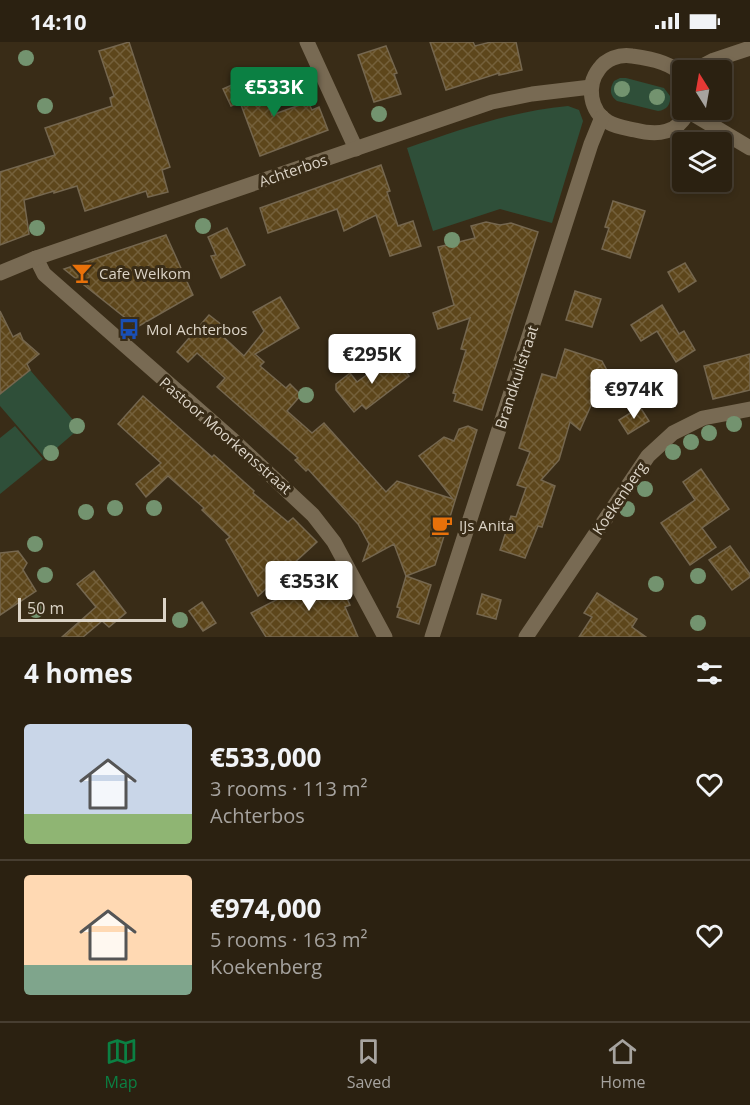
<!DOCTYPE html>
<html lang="en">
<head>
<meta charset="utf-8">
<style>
  :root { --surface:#2b2111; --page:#372e1f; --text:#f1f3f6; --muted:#a6a39f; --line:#473e31; --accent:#0b8043 }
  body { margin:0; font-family:"Open Sans",sans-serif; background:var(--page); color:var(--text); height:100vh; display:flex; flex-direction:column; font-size:22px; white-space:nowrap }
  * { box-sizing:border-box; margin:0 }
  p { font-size:20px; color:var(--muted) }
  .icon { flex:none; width:33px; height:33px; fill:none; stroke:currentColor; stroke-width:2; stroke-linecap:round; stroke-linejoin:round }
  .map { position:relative; height:595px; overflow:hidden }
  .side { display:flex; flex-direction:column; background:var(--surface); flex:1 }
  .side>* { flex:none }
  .needle { width:39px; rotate:349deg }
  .buttons { position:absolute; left:672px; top:18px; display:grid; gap:12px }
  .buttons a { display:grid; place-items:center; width:60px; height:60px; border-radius:6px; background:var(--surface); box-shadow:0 3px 9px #0003,0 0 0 2px var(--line); font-size:30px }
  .scale { position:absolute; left:18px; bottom:15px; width:148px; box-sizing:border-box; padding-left:6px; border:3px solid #dcd4c7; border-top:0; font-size:16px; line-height:21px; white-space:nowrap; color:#dcd4c7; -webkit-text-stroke:4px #392c17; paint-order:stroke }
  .price { position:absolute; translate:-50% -51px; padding:0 14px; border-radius:6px; background:#fff; color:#222; font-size:20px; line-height:39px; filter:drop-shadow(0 2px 3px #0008) }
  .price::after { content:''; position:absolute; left:50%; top:36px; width:18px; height:14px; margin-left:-9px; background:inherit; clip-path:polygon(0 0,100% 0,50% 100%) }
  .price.current { background:var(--accent); color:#fff }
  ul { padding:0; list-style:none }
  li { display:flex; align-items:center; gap:18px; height:150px; padding:0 24px }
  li+li { border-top:2px solid var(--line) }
  li span { display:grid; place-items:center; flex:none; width:168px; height:120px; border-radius:6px; color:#555 }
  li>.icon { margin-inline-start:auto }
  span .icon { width:72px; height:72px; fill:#fffc; stroke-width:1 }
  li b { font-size:26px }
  h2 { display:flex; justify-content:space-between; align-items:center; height:72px; padding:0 24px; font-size:26px }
  .status { display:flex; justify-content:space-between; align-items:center; height:42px; padding:0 30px; background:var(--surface); direction:ltr }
  .status svg { height:16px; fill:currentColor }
  .tabs { display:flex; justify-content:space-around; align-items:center; height:84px; border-top:2px solid var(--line); background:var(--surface); font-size:16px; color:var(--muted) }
  .tabs a { display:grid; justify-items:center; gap:3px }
  .tabs .current { color:var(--accent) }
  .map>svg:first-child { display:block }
  .green { fill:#2f4f39 }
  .building { fill:url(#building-cross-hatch); stroke:#75674f; stroke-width:1.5 }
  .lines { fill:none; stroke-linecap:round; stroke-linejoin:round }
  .minor { stroke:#786a53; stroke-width:15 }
  .tree { fill:#73936f }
  .labels { text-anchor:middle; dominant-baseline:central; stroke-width:6; stroke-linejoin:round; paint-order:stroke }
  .street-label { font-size:15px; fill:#dcd4c7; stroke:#392c17 }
  .poi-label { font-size:15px; fill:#dcd4c7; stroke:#392c17; text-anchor:start }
</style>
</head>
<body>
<div class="status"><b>14:10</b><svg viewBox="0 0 49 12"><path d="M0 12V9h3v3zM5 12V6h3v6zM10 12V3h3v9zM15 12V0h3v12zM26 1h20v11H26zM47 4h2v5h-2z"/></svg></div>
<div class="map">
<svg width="750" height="595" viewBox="0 0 750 595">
  <defs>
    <pattern id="building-cross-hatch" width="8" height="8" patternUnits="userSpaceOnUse" patternTransform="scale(1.5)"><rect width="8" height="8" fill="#5d461b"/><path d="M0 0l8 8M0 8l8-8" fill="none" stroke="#74603b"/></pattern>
  </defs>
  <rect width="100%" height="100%" fill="#392c17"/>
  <!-- green -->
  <g class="green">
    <path d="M620,36H626L664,46L670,54C671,62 667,68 658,69L617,59C610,54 609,47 614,39Z"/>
    <path d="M568,64L579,68L583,79L552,181L500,167L433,189L407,106C460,88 512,69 568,64Z"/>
    <path d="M30,328L80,386L45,416L0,364V352Z"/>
    <path d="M15,384L43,417L0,452V396Z"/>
  </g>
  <!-- building -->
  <g class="building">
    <path d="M129,0L170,125L162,128L168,150L148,155L146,149L85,169L77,144L54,151V149L24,158L29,192L0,203V130L55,113L45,86L112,64L110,56L114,54L99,9Z"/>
    <path d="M430,0H473L475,4L491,0H516L522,28L499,33V31L446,48Z"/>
    <path d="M386,4L397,31L394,32L401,52L374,60L358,13Z"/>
    <path d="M257,32L272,73L308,60L312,68L319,65L328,88L260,114L240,60L231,64L223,47Z"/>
    <path d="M381,123L390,149L387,150L398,184L413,179L421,204L390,214L376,173L344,189L337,167L268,191L260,166Z"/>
    <path d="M613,159L645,169L630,216L602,207L609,186L605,185Z"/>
    <path d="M486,180L500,183L511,181L538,190L482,368L454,359L456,352L453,351L466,308L461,307L470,276L438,287L433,271L454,263L438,205L475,196L471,184Z"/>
    <path d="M227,186L245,223L221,236L211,214L216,213L208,195Z"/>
    <path d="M166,193L193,253L137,285L64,227Z"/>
    <path d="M685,221L696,239L679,250L668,230Z"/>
    <path d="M575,249L601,257L592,285L566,278Z"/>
    <path d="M280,255L299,286L255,312L264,320L260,324L286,346L290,342L301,353L287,369L312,391L324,381L386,450L397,439L453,457L419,414L444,395L454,399L459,387L468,384L477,388L435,523L406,534L394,502L363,519L369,502L358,482L308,427L306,429L295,418L298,416L217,345L225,336L197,311L188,320L177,310L209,273L222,283L217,289L244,314L264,289L253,270Z"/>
    <path d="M662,263L679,292L684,289L695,308L676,320L657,289L641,299L631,283Z"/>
    <path d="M0,269L13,295L20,291L23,298L39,312L27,322L30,328L0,352Z"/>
    <path d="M565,307L602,319L610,334L602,339L580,388L570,380L559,418L541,438L555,444L542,485L538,484L525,516L500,508L511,474L516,475L526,446L517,443L530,410L519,406L542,332L556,336Z"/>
    <path d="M750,312V348L713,357L704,324Z"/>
    <path d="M394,313L409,334L366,367L362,363L354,370L336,348V342L350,331L357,340Z"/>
    <path d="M143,354L212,415L214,413L254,449L253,451L288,480L293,476L317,500L258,554L226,498L230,495L202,468L204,466L168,434L146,455L136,442L161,421L118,382Z"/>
    <path d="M640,365L649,379L628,392L619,378Z"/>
    <path d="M701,427L729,467L702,486L716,505L690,523L661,481L695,458L683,440Z"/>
    <path d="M730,504L750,532V535L732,548L709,518Z"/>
    <path d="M18,509L27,521L23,528L36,549L0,573V511Z"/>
    <path d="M334,528L350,563L345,565L358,595H266L251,571Z"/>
    <path d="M94,529L126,571L109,585L102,579L83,595H62L96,565L77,542Z"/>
    <path d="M406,534L431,543L419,582L397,575L400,566L397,565Z"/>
    <path d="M597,551L637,577L632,585L646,595H579L592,575L584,571Z"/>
    <path d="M482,552L501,558L496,577L477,572Z"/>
    <path d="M202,560L216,581L203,589L189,569Z"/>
  </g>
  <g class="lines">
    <!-- minor -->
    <g class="minor">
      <path d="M307,0L356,107"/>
      <path d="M695,28L714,18L750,6"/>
      <path d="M682,33C671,20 648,16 632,14C619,12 606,17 599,27C586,44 590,69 608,80C616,85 626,86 635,88C658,94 678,92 689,68"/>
      <path d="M688,69L750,106"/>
      <path d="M36,216L44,232L235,400L313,473L334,500L385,595"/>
      <path d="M0,231L36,216L492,60L532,52L591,45"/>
      <path d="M432,595L591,102L602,75"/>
      <path d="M526,595L648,414L673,391L703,376L750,367"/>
    </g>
  </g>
  <!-- trees -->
  <g class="tree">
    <circle cx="26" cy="16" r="8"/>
    <circle cx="622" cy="47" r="8"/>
    <circle cx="657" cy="55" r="8"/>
    <circle cx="45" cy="64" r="8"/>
    <circle cx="379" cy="72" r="8"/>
    <circle cx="203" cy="184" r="8"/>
    <circle cx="37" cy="186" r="8"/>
    <circle cx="452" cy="198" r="8"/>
    <circle cx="356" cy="316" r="8"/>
    <circle cx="306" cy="353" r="8"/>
    <circle cx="734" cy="382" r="8"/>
    <circle cx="77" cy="384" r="8"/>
    <circle cx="709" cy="391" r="8"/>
    <circle cx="691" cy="400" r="8"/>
    <circle cx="673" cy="410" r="8"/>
    <circle cx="51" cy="411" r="8"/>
    <circle cx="645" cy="447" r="8"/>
    <circle cx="115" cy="466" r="8"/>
    <circle cx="154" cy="466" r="8"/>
    <circle cx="627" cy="467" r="8"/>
    <circle cx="86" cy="470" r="8"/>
    <circle cx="35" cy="502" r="8"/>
    <circle cx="45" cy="533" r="8"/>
    <circle cx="698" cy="534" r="8"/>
    <circle cx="656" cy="542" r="8"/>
    <circle cx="36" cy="568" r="8"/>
    <circle cx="180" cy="578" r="8"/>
    <circle cx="698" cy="581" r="8"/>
  </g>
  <!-- icons -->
  <defs>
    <symbol id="bar-bare" viewBox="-9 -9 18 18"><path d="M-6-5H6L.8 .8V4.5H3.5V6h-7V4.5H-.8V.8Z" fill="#e8710a" stroke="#392c17" stroke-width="2.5" paint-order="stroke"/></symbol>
    <symbol id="bus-bare" viewBox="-9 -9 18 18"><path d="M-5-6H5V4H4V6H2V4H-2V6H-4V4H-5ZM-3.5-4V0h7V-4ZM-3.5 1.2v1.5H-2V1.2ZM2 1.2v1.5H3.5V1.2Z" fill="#1a4fb4" stroke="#392c17" stroke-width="2.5" paint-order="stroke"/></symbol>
    <symbol id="cafe-bare" viewBox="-9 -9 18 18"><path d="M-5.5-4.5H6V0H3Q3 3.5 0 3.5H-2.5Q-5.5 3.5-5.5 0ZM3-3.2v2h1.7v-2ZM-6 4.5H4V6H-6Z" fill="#e8710a" stroke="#392c17" stroke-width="2.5" paint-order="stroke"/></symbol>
  </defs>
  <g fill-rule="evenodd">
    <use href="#bar-bare" x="67" y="216" width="30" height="30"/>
    <use href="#bus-bare" x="114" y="272" width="30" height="30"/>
    <use href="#cafe-bare" x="427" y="468" width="30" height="30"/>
  </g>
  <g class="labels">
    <!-- street labels -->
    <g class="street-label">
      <text transform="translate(293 128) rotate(-19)">Achterbos</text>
      <text transform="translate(516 335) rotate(-72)">Brandkuilstraat</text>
      <text transform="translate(226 393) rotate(41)">Pastoor Moorkensstraat</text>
      <text transform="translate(619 456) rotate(-56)">Koekenberg</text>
    </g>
    <!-- poi labels -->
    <g class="poi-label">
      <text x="99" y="231">Cafe Welkom</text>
      <text x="146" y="287">Mol Achterbos</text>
      <text x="459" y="483">IJs Anita</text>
    </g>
  </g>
</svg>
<div class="buttons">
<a><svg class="needle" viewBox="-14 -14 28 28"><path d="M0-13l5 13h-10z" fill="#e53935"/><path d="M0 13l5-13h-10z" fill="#a6a39f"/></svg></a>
<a><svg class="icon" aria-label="layers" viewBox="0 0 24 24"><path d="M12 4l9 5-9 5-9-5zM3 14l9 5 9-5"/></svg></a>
</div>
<div class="scale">50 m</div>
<b class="price current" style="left:274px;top:76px">€533K</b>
<b class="price" style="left:372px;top:343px">€295K</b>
<b class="price" style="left:634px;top:378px">€974K</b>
<b class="price" style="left:309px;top:570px">€353K</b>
</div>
<section class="side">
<h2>4 homes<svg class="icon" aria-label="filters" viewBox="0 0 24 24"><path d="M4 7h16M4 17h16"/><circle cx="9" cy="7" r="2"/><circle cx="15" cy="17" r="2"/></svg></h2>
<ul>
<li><span style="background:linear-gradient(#c9d6e8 75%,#8fb573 0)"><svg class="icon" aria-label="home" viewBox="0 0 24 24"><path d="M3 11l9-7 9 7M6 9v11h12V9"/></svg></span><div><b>€533,000</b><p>3 rooms · 113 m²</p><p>Achterbos</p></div><svg class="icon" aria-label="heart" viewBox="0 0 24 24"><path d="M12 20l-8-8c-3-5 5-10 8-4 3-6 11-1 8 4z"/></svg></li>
<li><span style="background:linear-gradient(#ffd9b3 75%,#7fa58c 0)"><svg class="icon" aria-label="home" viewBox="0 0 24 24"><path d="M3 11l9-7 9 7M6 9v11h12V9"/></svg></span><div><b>€974,000</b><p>5 rooms · 163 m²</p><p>Koekenberg</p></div><svg class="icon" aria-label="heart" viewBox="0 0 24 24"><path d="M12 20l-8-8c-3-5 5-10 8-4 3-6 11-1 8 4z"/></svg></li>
</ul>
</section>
<nav class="tabs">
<a class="current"><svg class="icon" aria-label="map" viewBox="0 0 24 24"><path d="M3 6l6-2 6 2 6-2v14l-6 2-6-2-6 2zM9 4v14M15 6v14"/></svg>Map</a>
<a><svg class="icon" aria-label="saved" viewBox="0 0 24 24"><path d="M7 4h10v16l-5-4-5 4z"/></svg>Saved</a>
<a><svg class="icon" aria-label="home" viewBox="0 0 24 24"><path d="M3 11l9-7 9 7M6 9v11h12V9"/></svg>Home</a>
</nav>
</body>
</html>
